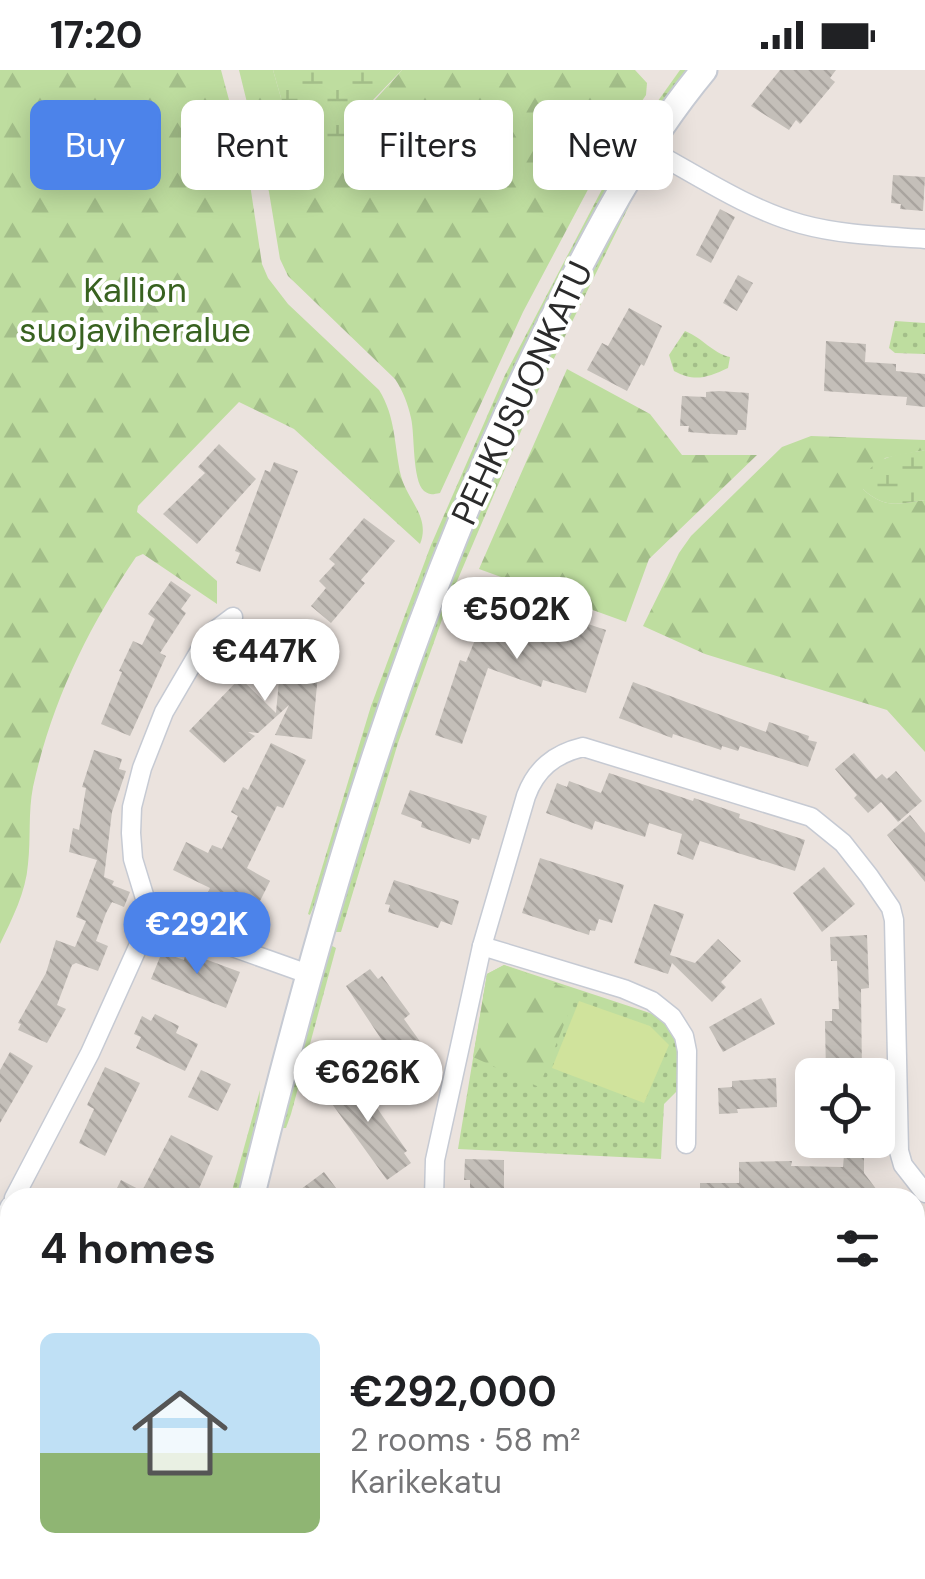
<!DOCTYPE html>
<html lang="en">
<head>
<meta charset="utf-8">
<style>
  :root { --surface:#fff; --page:#f2f2f2; --text:#202124; --muted:#757577; --accent:#4c83ea }
  body { margin:0; font-family:"DM Sans",sans-serif; background:var(--page); color:var(--text); height:100vh; display:flex; flex-direction:column; font-size:38px; white-space:nowrap }
  * { box-sizing:border-box; margin:0 }
  p { font-size:32px; color:var(--muted) }
  .icon { flex:none; width:55px; height:55px; fill:none; stroke:currentColor; stroke-width:2; stroke-linecap:round; stroke-linejoin:round }
  .map { position:relative; flex:1; overflow:hidden }
  .sheet { position:absolute; left:0px; top:1118px; width:925px; height:392px; display:flex; flex-direction:column; background:var(--surface); border-radius:30px 30px 0 0; box-shadow:0 5px 25px #0003 }
  .sheet>* { flex:none }
  .top-card { position:absolute; left:30px; top:30px; width:865px; height:90px; display:flex; gap:20px }
  .controls { position:absolute; left:795px; top:988px; display:grid; gap:20px }
  .controls a { display:grid; place-items:center; width:100px; height:100px; border-radius:15px; background:var(--surface); box-shadow:0 5px 25px #0003; font-size:50px }
  .price { position:absolute; translate:-50% -85px; padding:0 22px; border-radius:35px; background:#fff; color:#222; font-size:32px; line-height:65px; filter:drop-shadow(0 2px 5px #0008) }
  .price::after { content:''; position:absolute; left:50%; top:60px; width:30px; height:22px; margin-left:-15px; background:inherit; clip-path:polygon(0 0,100% 0,50% 100%) }
  .price.active { background:var(--accent); color:#fff }
  ul { padding:0; list-style:none }
  li { display:flex; align-items:center; gap:30px; height:250px; padding:0 40px }
  li span { display:grid; place-items:center; flex:none; width:280px; height:200px; border-radius:15px; color:#555 }
  li>.icon { margin-inline-start:auto }
  span .icon { width:120px; height:120px; fill:#fffc; stroke-width:1 }
  li b { font-size:42px }
  h2 { display:flex; justify-content:space-between; align-items:center; height:120px; padding:0 40px; font-size:42px }
  .pill { padding:0 35px; border-radius:15px; background:var(--surface); box-shadow:0 5px 25px #0003; font-size:35px; line-height:90px }
  .pill.active { background:var(--accent); color:#fff }
  .status { display:flex; justify-content:space-between; align-items:center; height:70px; padding:0 50px; background:var(--surface); direction:ltr }
  .status svg { height:28px; fill:currentColor }
  .map>svg:first-child { display:block }
  .green { fill:url(#green-dots) }
  .forest { fill:url(#forest-firs) }
  .wetland { fill:url(#wetland-marsh) }
  .pitch { fill:#d0e39c }
  .building { fill:url(#building-back-hatch) }
  .lines { fill:none; stroke-linecap:round; stroke-linejoin:round }
  .minor-casing { stroke:#c6cad3; stroke-width:21 }
  .tertiary-casing { stroke:#c6cad3; stroke-width:26 }
  .secondary-casing { stroke:#c6cad3; stroke-width:29 }
  .minor { stroke:#fff; stroke-width:18 }
  .tertiary { stroke:#fff; stroke-width:22 }
  .secondary { stroke:#fff; stroke-width:25 }
  .labels { text-anchor:middle; dominant-baseline:central; stroke-width:8; stroke-linejoin:round; paint-order:stroke }
  .park-label { font-size:35px; fill:#386220; stroke:#fff }
  .street-label { font-size:35px; fill:#2b2b2b; stroke:#fff }
</style>
</head>
<body>
<div class="status"><b>17:20</b><svg viewBox="0 0 49 12"><path d="M0 12V9h3v3zM5 12V6h3v6zM10 12V3h3v9zM15 12V0h3v12zM26 1h20v11H26zM47 4h2v5h-2z"/></svg></div>
<div class="map">
<svg width="925" height="1509" viewBox="0 0 925 1509">
  <defs>
    <pattern id="green-dots" width="8" height="8" patternUnits="userSpaceOnUse" patternTransform="scale(2.5)"><rect width="8" height="8" fill="#bedd9f"/><path d="M2 2h.1M6 6h.1" fill="none" stroke="#a3be89" stroke-width="1.8" stroke-linecap="round"/></pattern>
    <pattern id="forest-firs" width="22" height="20" patternUnits="userSpaceOnUse" patternTransform="scale(2.5)"><rect width="22" height="20" fill="#bedd9f"/><path d="M5 1l3.5 6h-7zM16 11l3.5 6h-7z" fill="#a3be89"/></pattern>
    <pattern id="wetland-marsh" width="20" height="14" patternUnits="userSpaceOnUse" patternTransform="scale(2.5)"><rect width="20" height="14" fill="#bedd9f"/><path d="M1 5h8M5 5V1M11 12h8M15 12V8" fill="none" stroke="#a3be89"/></pattern>
    <pattern id="building-back-hatch" width="6" height="6" patternUnits="userSpaceOnUse" patternTransform="scale(2.5)"><rect width="6" height="6" fill="#c4bfb9"/><path d="M-1 5l2 2M0 0l6 6M5-1l2 2" fill="none" stroke="#a9a49f"/></pattern>
  </defs>
  <rect width="100%" height="100%" fill="#ebe3de"/>
  <!-- green -->
  <g class="green">
    <path d="M680,0H691L619,97L616,94L618,87Z"/>
    <path d="M610,104L615,108L310,845L308,844L371,636L431,475L505,305Z"/>
    <path d="M630,134L539,319L449,530L398,673L341,862H334L342,825L441,527L514,353L602,175Z"/>
    <path d="M895,251L925,253V284L895,283L889,278Z"/>
    <path d="M685,261C703,268 712,283 730,287L728,298C707,308 694,312 674,301L669,285Z"/>
    <path d="M330,875L336,878L291,1044L286,1058H282L283,1044Z"/>
    <path d="M504,895L662,947L679,973L678,1020L664,1034L661,1089L458,1079L487,904Z"/>
    <path d="M260,1020L258,1055L239,1127L230,1128Z"/>
    <path d="M10,1292V1500H130L97,1503L91,1509H6Z"/>
  </g>
  <!-- forest -->
  <g class="forest">
    <path d="M0,0H221L248,101L262,194L268,208L288,234L379,320C396,347 394,376 401,406C407,430 431,447 420,474L294,359L239,332L138,436L137,442L217,511V534L143,484L136,487C88,557 51,634 33,717C28,742 31,769 28,794C26,822 12,849 0,874Z"/>
    <path d="M239,0H273L289,56L346,77C356,45 381,25 402,0H635L647,13L646,25L610,78L523,242L440,423C433,424 431,426 424,421C412,410 415,365 411,348C408,334 403,321 395,309L288,206L280,189L269,122Z"/>
    <path d="M567,299L650,344L682,385H757L649,489L626,552L479,499Z"/>
    <path d="M811,366L925,370V380L885,388L863,419C884,439 898,434 925,430V682L887,640L705,584L643,556L679,483L691,466L782,377Z"/>
    <path d="M504,895L577,922L539,1017L473,987L487,904Z"/>
  </g>
  <!-- wetland -->
  <g class="wetland">
    <path d="M273,0H402L371,32L338,87L316,85L289,56Z"/>
    <path d="M925,380V430C898,434 884,439 863,419C865,385 898,385 925,380Z"/>
  </g>
  <!-- pitch -->
  <path class="pitch" d="M579,931L650,956L669,975L644,1033L552,998Z"/>
  <!-- building -->
  <g class="building">
    <path d="M780,0H836L830,8L835,12L800,54L796,50L789,60L751,36Z"/>
    <path d="M893,105L925,107L923,141L900,139L901,134L891,133Z"/>
    <path d="M720,139L735,147L711,193L696,185Z"/>
    <path d="M738,205L753,213L737,241L723,233Z"/>
    <path d="M629,238L662,256L644,296L641,294L627,321L587,300L602,273L608,276Z"/>
    <path d="M826,271L866,274L865,292L896,294V301L925,304V337L906,335L907,327L824,321Z"/>
    <path d="M719,321L749,323L746,360H738L737,365L714,364L688,362L689,356H680L682,326L706,327V322Z"/>
    <path d="M219,374L256,409L197,474L163,444L205,403L198,397Z"/>
    <path d="M274,392L298,401L260,502L236,493L240,483L235,481L265,400L270,402Z"/>
    <path d="M364,448L395,471L361,510L365,513L331,553L311,536L326,518L319,511L335,494L329,489Z"/>
    <path d="M171,511L191,525L181,539L186,543L160,583L166,586L130,666L101,654L122,602L119,601L133,571L142,575L155,549L148,544Z"/>
    <path d="M475,535L574,567L582,552L606,560L586,623L543,610L541,617L488,598L462,674L435,665L460,590L466,592L477,565L466,561Z"/>
    <path d="M283,566L316,569L314,592L319,593L312,669L275,665L289,635L258,663L248,662L255,666L224,693L189,661L240,608L276,643Z"/>
    <path d="M633,612L766,662L769,652L809,666L808,670L817,672L808,697L740,676L738,681L722,676L721,680L673,664L672,668L619,648Z"/>
    <path d="M271,673L306,690L283,738L277,736L247,798L270,811L252,847L207,824L210,818L173,800L186,772L208,783L212,775L222,779L238,746L231,742L243,717L248,720Z"/>
    <path d="M94,680L122,689L119,699L126,701L112,742L104,807L114,811L112,815L130,822L124,837L112,832L106,843L96,871L108,876L98,901L76,893L72,895L57,935L66,939L47,973L18,960L21,954L18,953L46,903L56,870L75,877L86,851L76,847L97,790L69,782L73,758L79,760L86,718L82,717Z"/>
    <path d="M854,683L876,709L882,704L887,709L896,701L922,731L898,752L881,732L868,743L854,728L857,725L835,699Z"/>
    <path d="M609,703L693,731L694,728L740,744L739,748L805,770L795,801L700,771L693,790L677,784L682,764L649,753L645,767L595,751L592,760L546,743L557,713L567,717L569,711L601,723Z"/>
    <path d="M410,720L487,746L479,770L472,768L470,774L421,757L422,752L401,744Z"/>
    <path d="M910,745L925,763V812L887,765Z"/>
    <path d="M540,788L624,815L612,853L599,849L595,861L590,860L589,865L522,843Z"/>
    <path d="M824,797L855,834L822,862L793,823Z"/>
    <path d="M394,810L459,831L452,855L441,851L438,858L388,842L390,835L385,834Z"/>
    <path d="M654,834L684,844L670,885L695,893L718,869L741,891L721,912L726,917L712,932L672,893L668,904L634,893Z"/>
    <path d="M867,865L869,918L861,919L862,1005H826L825,951H832V939H839L837,891H831L830,867Z"/>
    <path d="M162,882L184,890L186,882L240,902L226,938L151,909Z"/>
    <path d="M370,899L378,909L382,906L410,944L404,949L426,980L422,983L429,992L407,1008L346,916Z"/>
    <path d="M761,928L775,954L723,982L709,957Z"/>
    <path d="M155,944L179,956L176,963L198,974L185,1001L136,978L141,967L134,964L142,946L151,951Z"/>
    <path d="M10,982L33,996L0,1053V1000Z"/>
    <path d="M105,997L140,1013L105,1086L79,1073L94,1039L87,1035Z"/>
    <path d="M201,1000L231,1014L218,1041L188,1027Z"/>
    <path d="M346,1003L354,1014L358,1011L407,1081L404,1083L411,1093L387,1110L322,1020Z"/>
    <path d="M776,1008L777,1037L737,1039L738,1043L719,1044L718,1018L732,1017V1011Z"/>
    <path d="M171,1065L213,1086L195,1128H112L121,1110L142,1121Z"/>
    <path d="M844,1085H864V1103L883,1128H809V1125L700,1128V1113H739V1092L792,1091L791,1096L843,1097Z"/>
    <path d="M465,1089L504,1090V1128H470V1110H464Z"/>
    <path d="M324,1102L336,1118L332,1121L337,1128H289Z"/>
  </g>
  <g class="lines">
    <defs>
      <g id="minor">
        <path d="M647,78C697,105 747,139 801,154C841,165 883,166 925,169"/>
        <path d="M151,848L133,789L131,763L132,737L142,698L164,642L209,565L233,547"/>
        <path d="M482,876L624,919L652,931L672,947L684,966L687,981L686,1074"/>
        <path d="M14,1128L90,983L151,848L308,904"/>
        <path d="M434,1128L435,1090L482,876L526,726C536,699 554,684 583,677L811,747L843,773L869,806L891,838L894,850L899,1081L903,1095L925,1123"/>
        <path d="M0,1158L10,1136"/>
        <path d="M915,1492L925,1485"/>
        <path d="M444,1500L445,1509"/>
        <path d="M890,1509L903,1500"/>
      </g>
      <path id="tertiary" d="M915,1248L925,1249"/>
      <g id="secondary">
        <path d="M251,1128C324,830 411,534 548,258C593,169 640,77 704,0"/>
        <path d="M204,1500V1509"/>
      </g>
    </defs>
    <!-- minor casing -->
    <use href="#minor" class="minor-casing"/>
    <!-- tertiary casing -->
    <use href="#tertiary" class="tertiary-casing"/>
    <!-- secondary casing -->
    <use href="#secondary" class="secondary-casing"/>
    <!-- minor -->
    <use href="#minor" class="minor"/>
    <!-- tertiary -->
    <use href="#tertiary" class="tertiary"/>
    <!-- secondary -->
    <use href="#secondary" class="secondary"/>
  </g>
  <g class="labels">
    <!-- park labels -->
    <g class="park-label">
      <text x="135" y="220">Kallion<tspan x="135" dy="40">suojaviheralue</tspan></text>
    </g>
    <!-- street labels -->
    <g class="street-label">
      <text transform="translate(522 323) rotate(-65)">PEHKUSUONKATU</text>
    </g>
  </g>
</svg>
<div class="controls">
<a><svg class="icon" aria-label="locate" viewBox="0 0 24 24"><circle cx="12" cy="12" r="6"/><path d="M12 2v4M12 18v4M2 12h4M18 12h4"/></svg></a>
</div>
<b class="price" style="left:517px;top:592px">€502K</b>
<b class="price" style="left:265px;top:634px">€447K</b>
<b class="price active" style="left:197px;top:907px">€292K</b>
<b class="price" style="left:368px;top:1055px">€626K</b>
<div class="top-card">
<a class="pill active">Buy</a>
<a class="pill">Rent</a>
<a class="pill">Filters</a>
<a class="pill">New</a>
</div>
<section class="sheet">
<h2>4 homes<svg class="icon" aria-label="filters" viewBox="0 0 24 24"><path d="M4 7h16M4 17h16"/><circle cx="9" cy="7" r="2"/><circle cx="15" cy="17" r="2"/></svg></h2>
<ul>
<li><span style="background:linear-gradient(#bfe0f5 60%,#8fb573 0)"><svg class="icon" aria-label="home" viewBox="0 0 24 24"><path d="M3 11l9-7 9 7M6 9v11h12V9"/></svg></span><div><b>€292,000</b><p>2 rooms · 58 m²</p><p>Karikekatu</p></div></li>
</ul>
</section>
</div>
</body>
</html>
